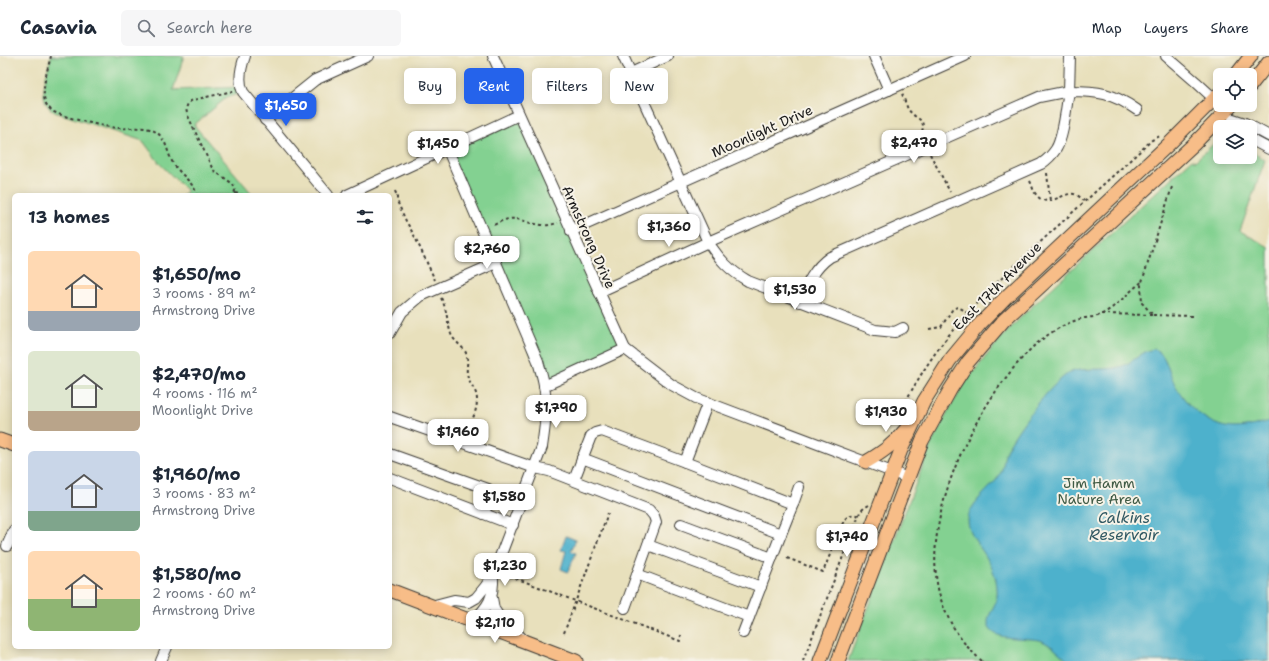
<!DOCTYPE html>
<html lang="en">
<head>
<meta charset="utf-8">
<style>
  :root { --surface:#fff; --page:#f6f6f7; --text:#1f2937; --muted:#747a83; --line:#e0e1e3; --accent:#2563eb }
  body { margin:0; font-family:"Shantell Sans",sans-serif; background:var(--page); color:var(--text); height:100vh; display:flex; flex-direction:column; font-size:15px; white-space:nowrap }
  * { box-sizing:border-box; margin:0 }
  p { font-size:13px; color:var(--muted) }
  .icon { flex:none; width:22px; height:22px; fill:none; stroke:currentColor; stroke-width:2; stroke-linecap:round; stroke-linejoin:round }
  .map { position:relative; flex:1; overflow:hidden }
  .drawer { position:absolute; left:12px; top:137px; width:380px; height:456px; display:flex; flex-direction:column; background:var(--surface); border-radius:6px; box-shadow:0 2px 10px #0003 }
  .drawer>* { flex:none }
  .hud { position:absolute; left:404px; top:12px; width:380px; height:36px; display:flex; gap:8px }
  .controls { position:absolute; left:1213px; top:12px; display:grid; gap:8px }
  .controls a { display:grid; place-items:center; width:44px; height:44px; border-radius:6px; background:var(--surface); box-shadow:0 2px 10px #0003; font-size:20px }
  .price { position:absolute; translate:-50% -34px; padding:0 9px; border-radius:8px; background:#fff; color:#222; font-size:13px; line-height:26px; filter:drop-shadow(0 1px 2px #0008) }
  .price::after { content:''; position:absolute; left:50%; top:24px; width:12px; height:9px; margin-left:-6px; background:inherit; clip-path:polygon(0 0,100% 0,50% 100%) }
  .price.active { background:var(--accent); color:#fff }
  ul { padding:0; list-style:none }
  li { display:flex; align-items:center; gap:12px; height:100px; padding:0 16px }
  li span { display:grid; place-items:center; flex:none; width:112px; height:80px; border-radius:6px; color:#555 }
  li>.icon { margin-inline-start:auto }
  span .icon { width:48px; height:48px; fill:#fffc; stroke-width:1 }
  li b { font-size:17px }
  h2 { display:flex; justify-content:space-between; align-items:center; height:48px; padding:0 16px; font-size:17px }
  .chip { padding:0 14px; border-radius:6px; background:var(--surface); box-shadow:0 2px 10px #0003; font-size:14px; line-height:36px }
  .chip.active { background:var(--accent); color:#fff }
  header { display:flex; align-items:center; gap:24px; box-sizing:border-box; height:56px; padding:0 20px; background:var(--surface); border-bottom:1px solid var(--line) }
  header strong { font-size:19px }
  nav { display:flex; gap:22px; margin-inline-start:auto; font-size:14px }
  .search { width:280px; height:36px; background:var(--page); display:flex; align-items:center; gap:10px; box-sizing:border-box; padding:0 14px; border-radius:6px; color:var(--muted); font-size:15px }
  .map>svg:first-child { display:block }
  .green { fill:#83d191; stroke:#507656 }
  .water { fill:#4db1cc; stroke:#346674 }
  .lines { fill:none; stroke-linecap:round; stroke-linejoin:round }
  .minor-casing { stroke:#3b3934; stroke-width:12 }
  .major-casing { stroke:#3b3934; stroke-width:15 }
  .path { stroke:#3b3934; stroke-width:2; stroke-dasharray:3 3; stroke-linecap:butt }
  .minor { stroke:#fff; stroke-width:10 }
  .major { stroke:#f7bd88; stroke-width:13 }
  .labels { text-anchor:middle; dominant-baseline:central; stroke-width:4; stroke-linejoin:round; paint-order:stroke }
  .street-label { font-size:14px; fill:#1c1c1c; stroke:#f7f3e8 }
  .park-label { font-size:14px; fill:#405b45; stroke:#f7f3e8 }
  .water-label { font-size:15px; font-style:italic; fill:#305862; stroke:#f7f3e8 }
</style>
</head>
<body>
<header>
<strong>Casavia</strong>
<div class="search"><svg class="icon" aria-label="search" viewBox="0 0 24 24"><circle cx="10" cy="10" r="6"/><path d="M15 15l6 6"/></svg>Search here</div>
<nav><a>Map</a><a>Layers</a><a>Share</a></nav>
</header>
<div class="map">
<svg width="1269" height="605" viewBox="0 0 1269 605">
  <rect width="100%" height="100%" fill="#f7f3e8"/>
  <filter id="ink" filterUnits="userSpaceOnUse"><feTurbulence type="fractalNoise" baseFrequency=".025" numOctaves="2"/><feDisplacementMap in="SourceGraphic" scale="8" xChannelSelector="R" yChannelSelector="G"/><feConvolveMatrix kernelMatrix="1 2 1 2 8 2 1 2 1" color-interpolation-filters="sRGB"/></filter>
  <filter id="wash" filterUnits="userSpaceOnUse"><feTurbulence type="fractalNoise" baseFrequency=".012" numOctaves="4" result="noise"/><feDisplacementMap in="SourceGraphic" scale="16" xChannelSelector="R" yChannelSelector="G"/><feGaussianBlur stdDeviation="0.9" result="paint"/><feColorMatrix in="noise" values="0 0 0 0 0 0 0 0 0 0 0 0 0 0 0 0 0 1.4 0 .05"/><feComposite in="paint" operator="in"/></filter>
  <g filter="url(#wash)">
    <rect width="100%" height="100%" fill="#e8e0bc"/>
    <!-- green -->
    <g class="green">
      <path d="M51,0H184L173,34L241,31L243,36L226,42L194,69L253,139H183L187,135L160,108L143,85L64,59C60,58 55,57 52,54C36,43 48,16 51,0Z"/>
      <path d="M519,59L625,293L544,330L447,92Z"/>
      <path d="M1220,82V101H1250V94L1265,104L1240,175L1269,191V605H848L931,388L951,350L967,324L1001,282L1026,256L1192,103L1195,105Z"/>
    </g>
    <!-- water -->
    <g class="water">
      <path d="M1153,293C1165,296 1167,310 1171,320C1177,334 1185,346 1197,356C1222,377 1240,374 1269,365V605H1068C1060,598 1052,589 1042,585C1028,580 999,586 990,573C984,564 993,554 996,545C998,538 997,531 996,524C994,516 990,507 985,499C979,489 968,478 968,464C969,447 990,434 999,420C1004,413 1003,403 1006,395C1014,377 1054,323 1071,316C1084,311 1104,315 1119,311C1132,308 1140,296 1153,293Z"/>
      <path d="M566,480L576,484L571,495L576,497L568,516L561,513L566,495L561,494Z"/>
    </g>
  </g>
  <g filter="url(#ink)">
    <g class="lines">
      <defs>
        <g id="minor">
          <path d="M245,0C241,11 238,25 243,36L328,139"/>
          <path d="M493,0L625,293L672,329L696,342L908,422"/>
          <path d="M874,0L889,34"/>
          <path d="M1166,0L1196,26L1220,48"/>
          <path d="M631,17L668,0"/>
          <path d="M1233,63L1245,67L1269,80"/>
          <path d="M265,64L315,24L368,0"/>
          <path d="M1250,83L1269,93"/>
          <path d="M347,139L519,59"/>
          <path d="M571,175L965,0"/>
          <path d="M599,236L708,186L623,0"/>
          <path d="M800,246C807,228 814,212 830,201L1041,108C1047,104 1052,99 1056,93C1064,80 1066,51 1069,35C1098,35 1113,37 1137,54"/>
          <path d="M903,272L895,276L875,274L748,225C729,214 720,204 708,186L1039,41L1069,35L1070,0"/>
          <path d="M390,277L402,256L421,240L496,207"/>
          <path d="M544,330L625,293"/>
          <path d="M390,361L535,412L549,415L649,454L654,460L656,466L625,552"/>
          <path d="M390,398L488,433L491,437L484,458"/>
          <path d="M582,402L781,478L743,577"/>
          <path d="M685,406L793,448L781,478"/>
          <path d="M390,422L513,469"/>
          <path d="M574,424L591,380L595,377L602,375L685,406L708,346"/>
          <path d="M793,448L799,431"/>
          <path d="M681,468L772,502"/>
          <path d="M648,489L761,531"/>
          <path d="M7,490L14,474"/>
          <path d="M637,518L749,561"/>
          <path d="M492,542L494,553L498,559L525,585"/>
          <path d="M431,550L454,544L469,546L476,542L485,531L493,519L542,391C545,371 548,350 544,329C543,321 540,313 538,305L447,92"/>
          <path d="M472,566C489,550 494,542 493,519"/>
          <path d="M161,605L167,591"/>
        </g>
        <g id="major">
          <path d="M1236,19L1251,0"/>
          <path d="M1250,30L1269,6"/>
          <path d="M0,384L14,389"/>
          <path d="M866,406C883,396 894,388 907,372"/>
          <path d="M390,534L576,605"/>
          <path d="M820,605L901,394L924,345L950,304L979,269L1006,241L1170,87L1220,37"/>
          <path d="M838,605L922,385L950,334L968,306L1004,264L1194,88L1232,49"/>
        </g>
      </defs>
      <!-- minor casing -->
      <use href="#minor" class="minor-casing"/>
      <!-- major casing -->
      <use href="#major" class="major-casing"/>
      <!-- path -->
      <g class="path">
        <path d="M51,0C48,12 41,33 45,45C46,49 49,52 52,55C62,61 108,72 120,72C132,73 146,69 156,76C168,84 167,100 175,110C182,120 194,127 197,139"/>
        <path d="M1216,22L1220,20"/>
        <path d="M233,35L193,44C186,47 185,53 188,60L213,114L233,128L235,134L234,139"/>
        <path d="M902,38C904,42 906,49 908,53C918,67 928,60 920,82"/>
        <path d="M930,98L950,136"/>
        <path d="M1047,117L1050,145"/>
        <path d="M1030,125C1032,129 1033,134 1035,137C1047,155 1061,136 1074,138C1078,139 1081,142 1084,145"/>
        <path d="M395,135L397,140V145L406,165L415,181L435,224"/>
        <path d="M235,137L242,139"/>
        <path d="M494,169C516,156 520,167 543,169C548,170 553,168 558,167"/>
        <path d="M441,242C447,253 447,266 451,278C454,286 462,289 466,297C469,304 466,311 467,318C469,325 472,329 475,335C481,348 472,364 467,376"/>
        <path d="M1101,258L1153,259L1142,247L1141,229L1172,131"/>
        <path d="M1153,259L1192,260"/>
        <path d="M929,273L941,271L952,254L957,251L962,253L967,257"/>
        <path d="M896,367V364C911,334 928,305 949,279C975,246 1005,219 1036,190C1074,155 1113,120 1152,84L1160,80"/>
        <path d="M787,502L823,516L844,464C849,459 852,457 859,460"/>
        <path d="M510,520L680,585L681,579"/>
        <path d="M564,577L608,457"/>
        <path d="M803,605L860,456L864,452L869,449"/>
        <path d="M982,605C957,584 939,552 936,519C928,443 981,340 1035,289C1048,278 1063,268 1080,263C1086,261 1094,262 1100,259C1116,252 1129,235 1143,225"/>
      </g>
      <!-- minor -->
      <use href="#minor" class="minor"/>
      <!-- major -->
      <use href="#major" class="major"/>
    </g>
  </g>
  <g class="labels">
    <!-- street labels -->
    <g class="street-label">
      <text transform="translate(762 75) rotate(-24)">Moonlight Drive</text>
      <text transform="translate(589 181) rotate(66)">Armstrong Drive</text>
      <text transform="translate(997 230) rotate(-45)">East 17th Avenue</text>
    </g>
    <!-- park labels -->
    <g class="park-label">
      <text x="1099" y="427">Jim Hamm<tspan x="1099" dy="16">Nature Area</tspan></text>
    </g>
    <!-- water labels -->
    <g class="water-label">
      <text x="1124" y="462">Calkins<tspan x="1124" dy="17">Reservoir</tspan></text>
    </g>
  </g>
</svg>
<div class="controls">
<a><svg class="icon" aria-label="locate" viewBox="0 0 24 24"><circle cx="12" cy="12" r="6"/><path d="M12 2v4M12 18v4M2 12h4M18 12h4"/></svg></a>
<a><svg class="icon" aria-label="layers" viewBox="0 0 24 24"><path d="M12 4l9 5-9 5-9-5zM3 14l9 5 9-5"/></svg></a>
</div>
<b class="price active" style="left:286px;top:71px">$1,650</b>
<b class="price" style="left:914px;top:108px">$2,470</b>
<b class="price" style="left:438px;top:109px">$1,450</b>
<b class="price" style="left:669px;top:192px">$1,360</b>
<b class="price" style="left:487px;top:214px">$2,760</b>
<b class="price" style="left:795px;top:255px">$1,530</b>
<b class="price" style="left:556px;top:373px">$1,790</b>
<b class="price" style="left:886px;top:377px">$1,930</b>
<b class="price" style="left:458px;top:397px">$1,960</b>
<b class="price" style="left:504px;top:462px">$1,580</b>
<b class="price" style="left:847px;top:502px">$1,740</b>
<b class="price" style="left:505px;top:531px">$1,230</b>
<b class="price" style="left:495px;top:588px">$2,110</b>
<div class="hud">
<a class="chip">Buy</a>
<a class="chip active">Rent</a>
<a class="chip">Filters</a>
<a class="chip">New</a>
</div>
<section class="drawer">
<h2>13 homes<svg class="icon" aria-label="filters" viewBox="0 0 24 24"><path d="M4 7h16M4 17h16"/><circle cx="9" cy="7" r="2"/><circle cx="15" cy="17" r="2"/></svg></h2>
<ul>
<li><span style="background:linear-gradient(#ffd9b3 75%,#9aa5b1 0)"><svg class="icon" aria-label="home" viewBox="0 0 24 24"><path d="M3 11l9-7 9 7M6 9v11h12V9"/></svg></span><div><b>$1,650/mo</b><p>3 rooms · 89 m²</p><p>Armstrong Drive</p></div></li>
<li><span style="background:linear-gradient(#dfe7d0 75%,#b9a48a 0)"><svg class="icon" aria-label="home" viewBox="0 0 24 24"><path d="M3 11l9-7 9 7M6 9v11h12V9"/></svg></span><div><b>$2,470/mo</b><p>4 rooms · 116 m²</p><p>Moonlight Drive</p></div></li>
<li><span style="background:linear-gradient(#c9d6e8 75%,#7fa58c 0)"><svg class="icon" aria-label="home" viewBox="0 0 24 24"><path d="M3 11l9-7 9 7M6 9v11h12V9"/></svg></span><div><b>$1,960/mo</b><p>3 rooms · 83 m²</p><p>Armstrong Drive</p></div></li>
<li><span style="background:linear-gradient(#ffd9b3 60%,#8fb573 0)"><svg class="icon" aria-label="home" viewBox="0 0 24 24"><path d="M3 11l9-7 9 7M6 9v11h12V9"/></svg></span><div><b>$1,580/mo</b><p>2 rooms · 60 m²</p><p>Armstrong Drive</p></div></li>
</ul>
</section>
</div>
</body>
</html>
